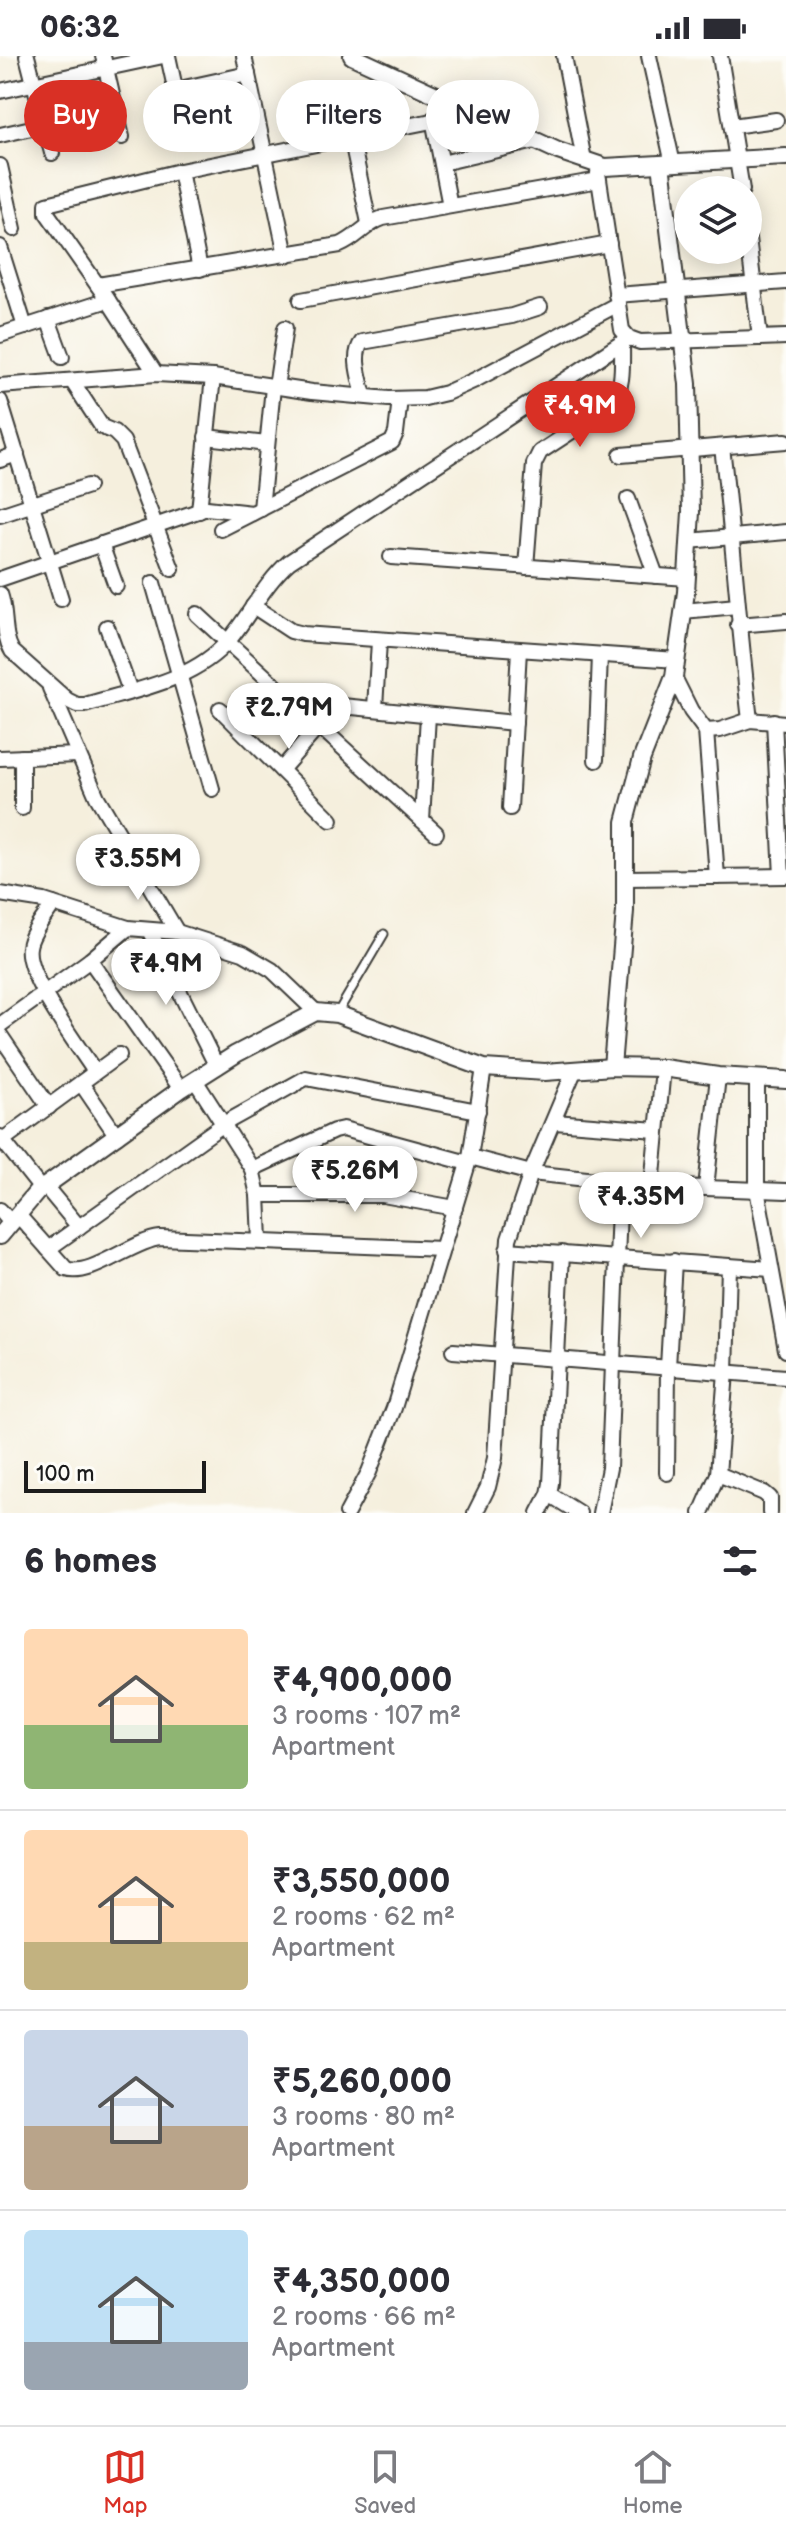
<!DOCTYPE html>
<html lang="en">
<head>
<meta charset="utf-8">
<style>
  :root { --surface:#fff; --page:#f7f7f7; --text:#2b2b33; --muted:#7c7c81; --line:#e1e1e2; --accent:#d93025 }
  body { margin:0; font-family:"Balsamiq Sans",sans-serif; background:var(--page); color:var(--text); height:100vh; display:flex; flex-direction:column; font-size:30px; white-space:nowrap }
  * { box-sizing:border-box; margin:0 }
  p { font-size:26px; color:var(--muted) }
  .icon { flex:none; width:44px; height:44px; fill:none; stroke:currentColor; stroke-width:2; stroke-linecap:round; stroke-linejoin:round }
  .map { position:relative; height:1457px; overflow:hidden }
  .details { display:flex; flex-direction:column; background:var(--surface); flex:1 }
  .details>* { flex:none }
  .guide { position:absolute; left:24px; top:24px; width:738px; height:72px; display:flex; gap:16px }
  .fabs { position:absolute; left:674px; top:120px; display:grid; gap:16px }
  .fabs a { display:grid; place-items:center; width:88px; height:88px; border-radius:50%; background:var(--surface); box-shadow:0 4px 20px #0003; font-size:40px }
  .scale { position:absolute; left:24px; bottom:20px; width:182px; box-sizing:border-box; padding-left:8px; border:4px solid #1c1c1c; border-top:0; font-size:22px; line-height:28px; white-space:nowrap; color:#1c1c1c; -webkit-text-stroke:6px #fdfcf7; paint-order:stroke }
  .price { position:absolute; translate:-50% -68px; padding:0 18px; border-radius:28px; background:#fff; color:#222; font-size:26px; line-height:52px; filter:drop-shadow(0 2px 4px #0008) }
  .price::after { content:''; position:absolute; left:50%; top:48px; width:24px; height:18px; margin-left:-12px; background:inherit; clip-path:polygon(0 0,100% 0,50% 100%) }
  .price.selected { background:var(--accent); color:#fff }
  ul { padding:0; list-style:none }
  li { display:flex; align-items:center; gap:24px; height:200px; padding:0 24px }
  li+li { border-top:2px solid var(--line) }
  li span { display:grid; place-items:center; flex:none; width:224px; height:160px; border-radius:8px; color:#555 }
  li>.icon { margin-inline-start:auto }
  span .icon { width:96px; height:96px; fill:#fffc; stroke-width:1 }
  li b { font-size:34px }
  h2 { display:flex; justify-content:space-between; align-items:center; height:96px; padding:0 24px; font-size:34px }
  .pill { padding:0 28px; border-radius:36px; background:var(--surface); box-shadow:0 4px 20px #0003; font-size:28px; line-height:72px }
  .pill.selected { background:var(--accent); color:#fff }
  .status { display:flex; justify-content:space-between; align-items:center; height:56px; padding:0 40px; background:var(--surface); direction:ltr }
  .status svg { height:22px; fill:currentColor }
  .tab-bar { display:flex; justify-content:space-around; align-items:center; height:112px; border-top:2px solid var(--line); background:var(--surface); font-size:22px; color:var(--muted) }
  .tab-bar a { display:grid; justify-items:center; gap:4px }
  .tab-bar .selected { color:var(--accent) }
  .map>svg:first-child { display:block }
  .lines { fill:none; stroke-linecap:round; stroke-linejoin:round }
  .service-casing { stroke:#3d3c39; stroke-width:11 }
  .minor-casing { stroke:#3d3c39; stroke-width:18 }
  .tertiary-casing { stroke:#3d3c39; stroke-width:20 }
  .service { stroke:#fff; stroke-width:7 }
  .minor { stroke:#fff; stroke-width:14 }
  .tertiary { stroke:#fff; stroke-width:16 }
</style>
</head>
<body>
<div class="status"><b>06:32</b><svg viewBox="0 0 49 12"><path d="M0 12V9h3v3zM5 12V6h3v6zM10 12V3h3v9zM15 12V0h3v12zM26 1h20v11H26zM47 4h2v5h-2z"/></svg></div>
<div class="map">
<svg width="786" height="1457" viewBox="0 0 786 1457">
  <rect width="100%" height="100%" fill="#fdfcf7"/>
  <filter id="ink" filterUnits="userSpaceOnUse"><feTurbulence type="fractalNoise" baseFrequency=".0125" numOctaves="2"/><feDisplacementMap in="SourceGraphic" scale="16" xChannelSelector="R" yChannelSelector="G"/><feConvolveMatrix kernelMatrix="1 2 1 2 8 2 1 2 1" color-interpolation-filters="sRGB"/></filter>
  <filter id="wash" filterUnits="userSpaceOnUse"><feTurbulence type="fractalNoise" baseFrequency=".006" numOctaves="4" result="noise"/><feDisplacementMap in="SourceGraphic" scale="32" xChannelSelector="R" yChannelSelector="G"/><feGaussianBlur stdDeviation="1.8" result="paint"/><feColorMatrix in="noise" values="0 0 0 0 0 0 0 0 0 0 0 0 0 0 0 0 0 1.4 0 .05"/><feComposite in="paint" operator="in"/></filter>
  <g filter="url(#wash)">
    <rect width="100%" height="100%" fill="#f5efdd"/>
  </g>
  <g filter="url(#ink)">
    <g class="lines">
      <defs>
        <path id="service" d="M338,956L384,878"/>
        <g id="minor">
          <path d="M27,0L52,97"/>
          <path d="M103,0L122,81"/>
          <path d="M168,0L184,73"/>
          <path d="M244,0L286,199"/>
          <path d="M564,0L584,104"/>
          <path d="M649,0L673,108"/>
          <path d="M720,0L742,134"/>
          <path d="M175,34L248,18"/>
          <path d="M0,35L163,0"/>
          <path d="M433,63L450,150"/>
          <path d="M732,70L776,64"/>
          <path d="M0,79L45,69"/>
          <path d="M351,80L369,167"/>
          <path d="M442,107L535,85"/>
          <path d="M0,110L14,173"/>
          <path d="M180,115L200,213"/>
          <path d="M598,117L622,274L629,282L640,286L786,281"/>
          <path d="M748,182L760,282"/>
          <path d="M0,191L25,271"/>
          <path d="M98,229L340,189C357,182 365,168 383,162L599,124"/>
          <path d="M616,239L786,226"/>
          <path d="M301,244L609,188"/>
          <path d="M48,263L62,301"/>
          <path d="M0,279L108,244"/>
          <path d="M156,318L108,244L47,157V148L180,115L472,57"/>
          <path d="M72,325L102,371L114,376L123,385L172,513"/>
          <path d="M0,330L156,318L213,321L312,336L389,343L425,342L446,337L475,324L618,248"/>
          <path d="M276,331L285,272"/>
          <path d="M364,340C361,325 351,300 362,286L512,260L540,251"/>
          <path d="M0,345L61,543"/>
          <path d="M206,381L267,388"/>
          <path d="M722,391C733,482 739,573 750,664"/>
          <path d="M621,399L786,385"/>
          <path d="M0,404L17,398"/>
          <path d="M628,443L656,520"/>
          <path d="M261,453L273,331"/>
          <path d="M199,455L213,321"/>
          <path d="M0,459L88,430"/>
          <path d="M221,473L392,386L396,377L400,343"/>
          <path d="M689,485L786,476"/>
          <path d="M101,488L116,530"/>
          <path d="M391,501L687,522"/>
          <path d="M526,511L534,408L540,396L612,349C624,330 622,309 622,287"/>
          <path d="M0,523L207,452L252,457"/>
          <path d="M153,527L212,733"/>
          <path d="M0,538C7,557 2,578 12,595L67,644L77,649H85C134,634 194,625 229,584C250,559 264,528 289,506L629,282"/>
          <path d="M253,550L291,575L303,578L677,604"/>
          <path d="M683,555L737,550"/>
          <path d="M197,558L436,777"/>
          <path d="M738,569L786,565"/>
          <path d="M107,571L130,635"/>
          <path d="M674,621L691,655L706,675L720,674L750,664L786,667"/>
          <path d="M50,632L97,741L177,876"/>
          <path d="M375,652L379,585"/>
          <path d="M220,653L331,764"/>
          <path d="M774,665L782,820"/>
          <path d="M706,675L717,821"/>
          <path d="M22,701V752"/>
          <path d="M0,702L78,699"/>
          <path d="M596,704L600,599"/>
          <path d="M281,714L332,655L342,650L515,667"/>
          <path d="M510,752L519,594"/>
          <path d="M422,764L428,659"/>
          <path d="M625,822L786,820"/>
          <path d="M0,838L44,845L128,872L177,876L243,897L272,914L316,956"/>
          <path d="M53,848C46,860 31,876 29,891C24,919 79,991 95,1016"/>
          <path d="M149,874L217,1011"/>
          <path d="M90,904L181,1033"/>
          <path d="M0,969L90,904L128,872"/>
          <path d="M0,979L49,1051"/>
          <path d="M757,1023V1133L786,1294"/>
          <path d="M195,1024L252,1113L258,1139L260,1184"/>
          <path d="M81,1027L117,1080"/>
          <path d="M555,1066L656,1074"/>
          <path d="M0,1081L41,1133"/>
          <path d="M0,1086L119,999"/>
          <path d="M470,1101L531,1117L652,1130L786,1135"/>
          <path d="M252,1113L334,1075L343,1073L468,1107"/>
          <path d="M45,1130L79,1171"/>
          <path d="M652,1130L663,1012"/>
          <path d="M706,1132L718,1020"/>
          <path d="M258,1139H383L455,1152"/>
          <path d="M0,1154L11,1167"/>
          <path d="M18,1159L66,1213C91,1222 132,1185 160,1182L442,1193"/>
          <path d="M48,1193L225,1067L306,1022L478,1055"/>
          <path d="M507,1194L771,1213"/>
          <path d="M453,1295L786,1321"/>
          <path d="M667,1417L668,1311L674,1205"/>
          <path d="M718,1418L764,1437L770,1442V1457"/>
          <path d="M549,1438L579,1457"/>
          <path d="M347,1457L369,1416L394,1352L470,1101L484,1012"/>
          <path d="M475,1457L488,1431L495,1402L509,1183L531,1117L575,1013"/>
          <path d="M539,1457L549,1438L551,1427L562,1197"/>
          <path d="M600,1457L609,1412L620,1126"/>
          <path d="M701,1457L718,1418L726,1316L729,1210"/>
        </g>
        <g id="tertiary">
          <path d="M352,0L558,95L605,111L786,101"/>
          <path d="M612,1011L625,855V766L642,702L674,621L686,536L691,456L688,328L661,108"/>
          <path d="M0,1180L37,1136L181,1033L236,998L316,956L337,958L484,1012L545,1016L612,1011L663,1012L718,1020L786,1024"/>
        </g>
      </defs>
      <!-- service casing -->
      <use href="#service" class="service-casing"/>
      <!-- minor casing -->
      <use href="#minor" class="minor-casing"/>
      <!-- tertiary casing -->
      <use href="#tertiary" class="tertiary-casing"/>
      <!-- service -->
      <use href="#service" class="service"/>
      <!-- minor -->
      <use href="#minor" class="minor"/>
      <!-- tertiary -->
      <use href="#tertiary" class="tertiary"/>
    </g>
  </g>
</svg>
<div class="fabs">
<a><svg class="icon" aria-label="layers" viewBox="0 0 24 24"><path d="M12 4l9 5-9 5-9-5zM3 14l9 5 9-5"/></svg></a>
</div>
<div class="scale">100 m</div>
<b class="price selected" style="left:580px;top:393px">₹4.9M</b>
<b class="price" style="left:289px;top:695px">₹2.79M</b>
<b class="price" style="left:138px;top:846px">₹3.55M</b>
<b class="price" style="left:166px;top:951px">₹4.9M</b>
<b class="price" style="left:355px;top:1158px">₹5.26M</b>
<b class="price" style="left:641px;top:1184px">₹4.35M</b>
<div class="guide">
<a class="pill selected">Buy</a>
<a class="pill">Rent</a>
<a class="pill">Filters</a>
<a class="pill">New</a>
</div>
</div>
<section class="details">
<h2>6 homes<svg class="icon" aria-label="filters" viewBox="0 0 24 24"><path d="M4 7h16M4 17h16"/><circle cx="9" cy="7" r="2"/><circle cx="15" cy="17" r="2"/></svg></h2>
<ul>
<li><span style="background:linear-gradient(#ffd9b3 60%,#8fb573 0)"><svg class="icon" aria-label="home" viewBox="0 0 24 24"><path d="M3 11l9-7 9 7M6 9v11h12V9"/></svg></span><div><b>₹4,900,000</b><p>3 rooms · 107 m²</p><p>Apartment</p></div></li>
<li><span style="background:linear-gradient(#ffd9b3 70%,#c2b280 0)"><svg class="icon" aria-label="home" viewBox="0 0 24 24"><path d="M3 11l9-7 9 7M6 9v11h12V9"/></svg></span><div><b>₹3,550,000</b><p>2 rooms · 62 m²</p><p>Apartment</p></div></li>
<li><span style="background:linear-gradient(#c9d6e8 60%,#b9a48a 0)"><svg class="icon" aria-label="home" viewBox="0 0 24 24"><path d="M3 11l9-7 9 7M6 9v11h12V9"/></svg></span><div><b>₹5,260,000</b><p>3 rooms · 80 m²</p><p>Apartment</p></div></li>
<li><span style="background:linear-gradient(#bfe0f5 70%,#9aa5b1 0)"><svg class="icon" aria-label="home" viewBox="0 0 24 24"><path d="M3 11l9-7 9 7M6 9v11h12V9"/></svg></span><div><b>₹4,350,000</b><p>2 rooms · 66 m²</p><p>Apartment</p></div></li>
</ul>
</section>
<nav class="tab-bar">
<a class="selected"><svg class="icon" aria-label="map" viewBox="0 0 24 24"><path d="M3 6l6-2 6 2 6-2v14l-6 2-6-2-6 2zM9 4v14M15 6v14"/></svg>Map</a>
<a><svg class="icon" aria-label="saved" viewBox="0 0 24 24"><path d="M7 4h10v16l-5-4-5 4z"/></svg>Saved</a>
<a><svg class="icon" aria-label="home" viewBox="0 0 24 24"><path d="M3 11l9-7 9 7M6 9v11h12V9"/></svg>Home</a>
</nav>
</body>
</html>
